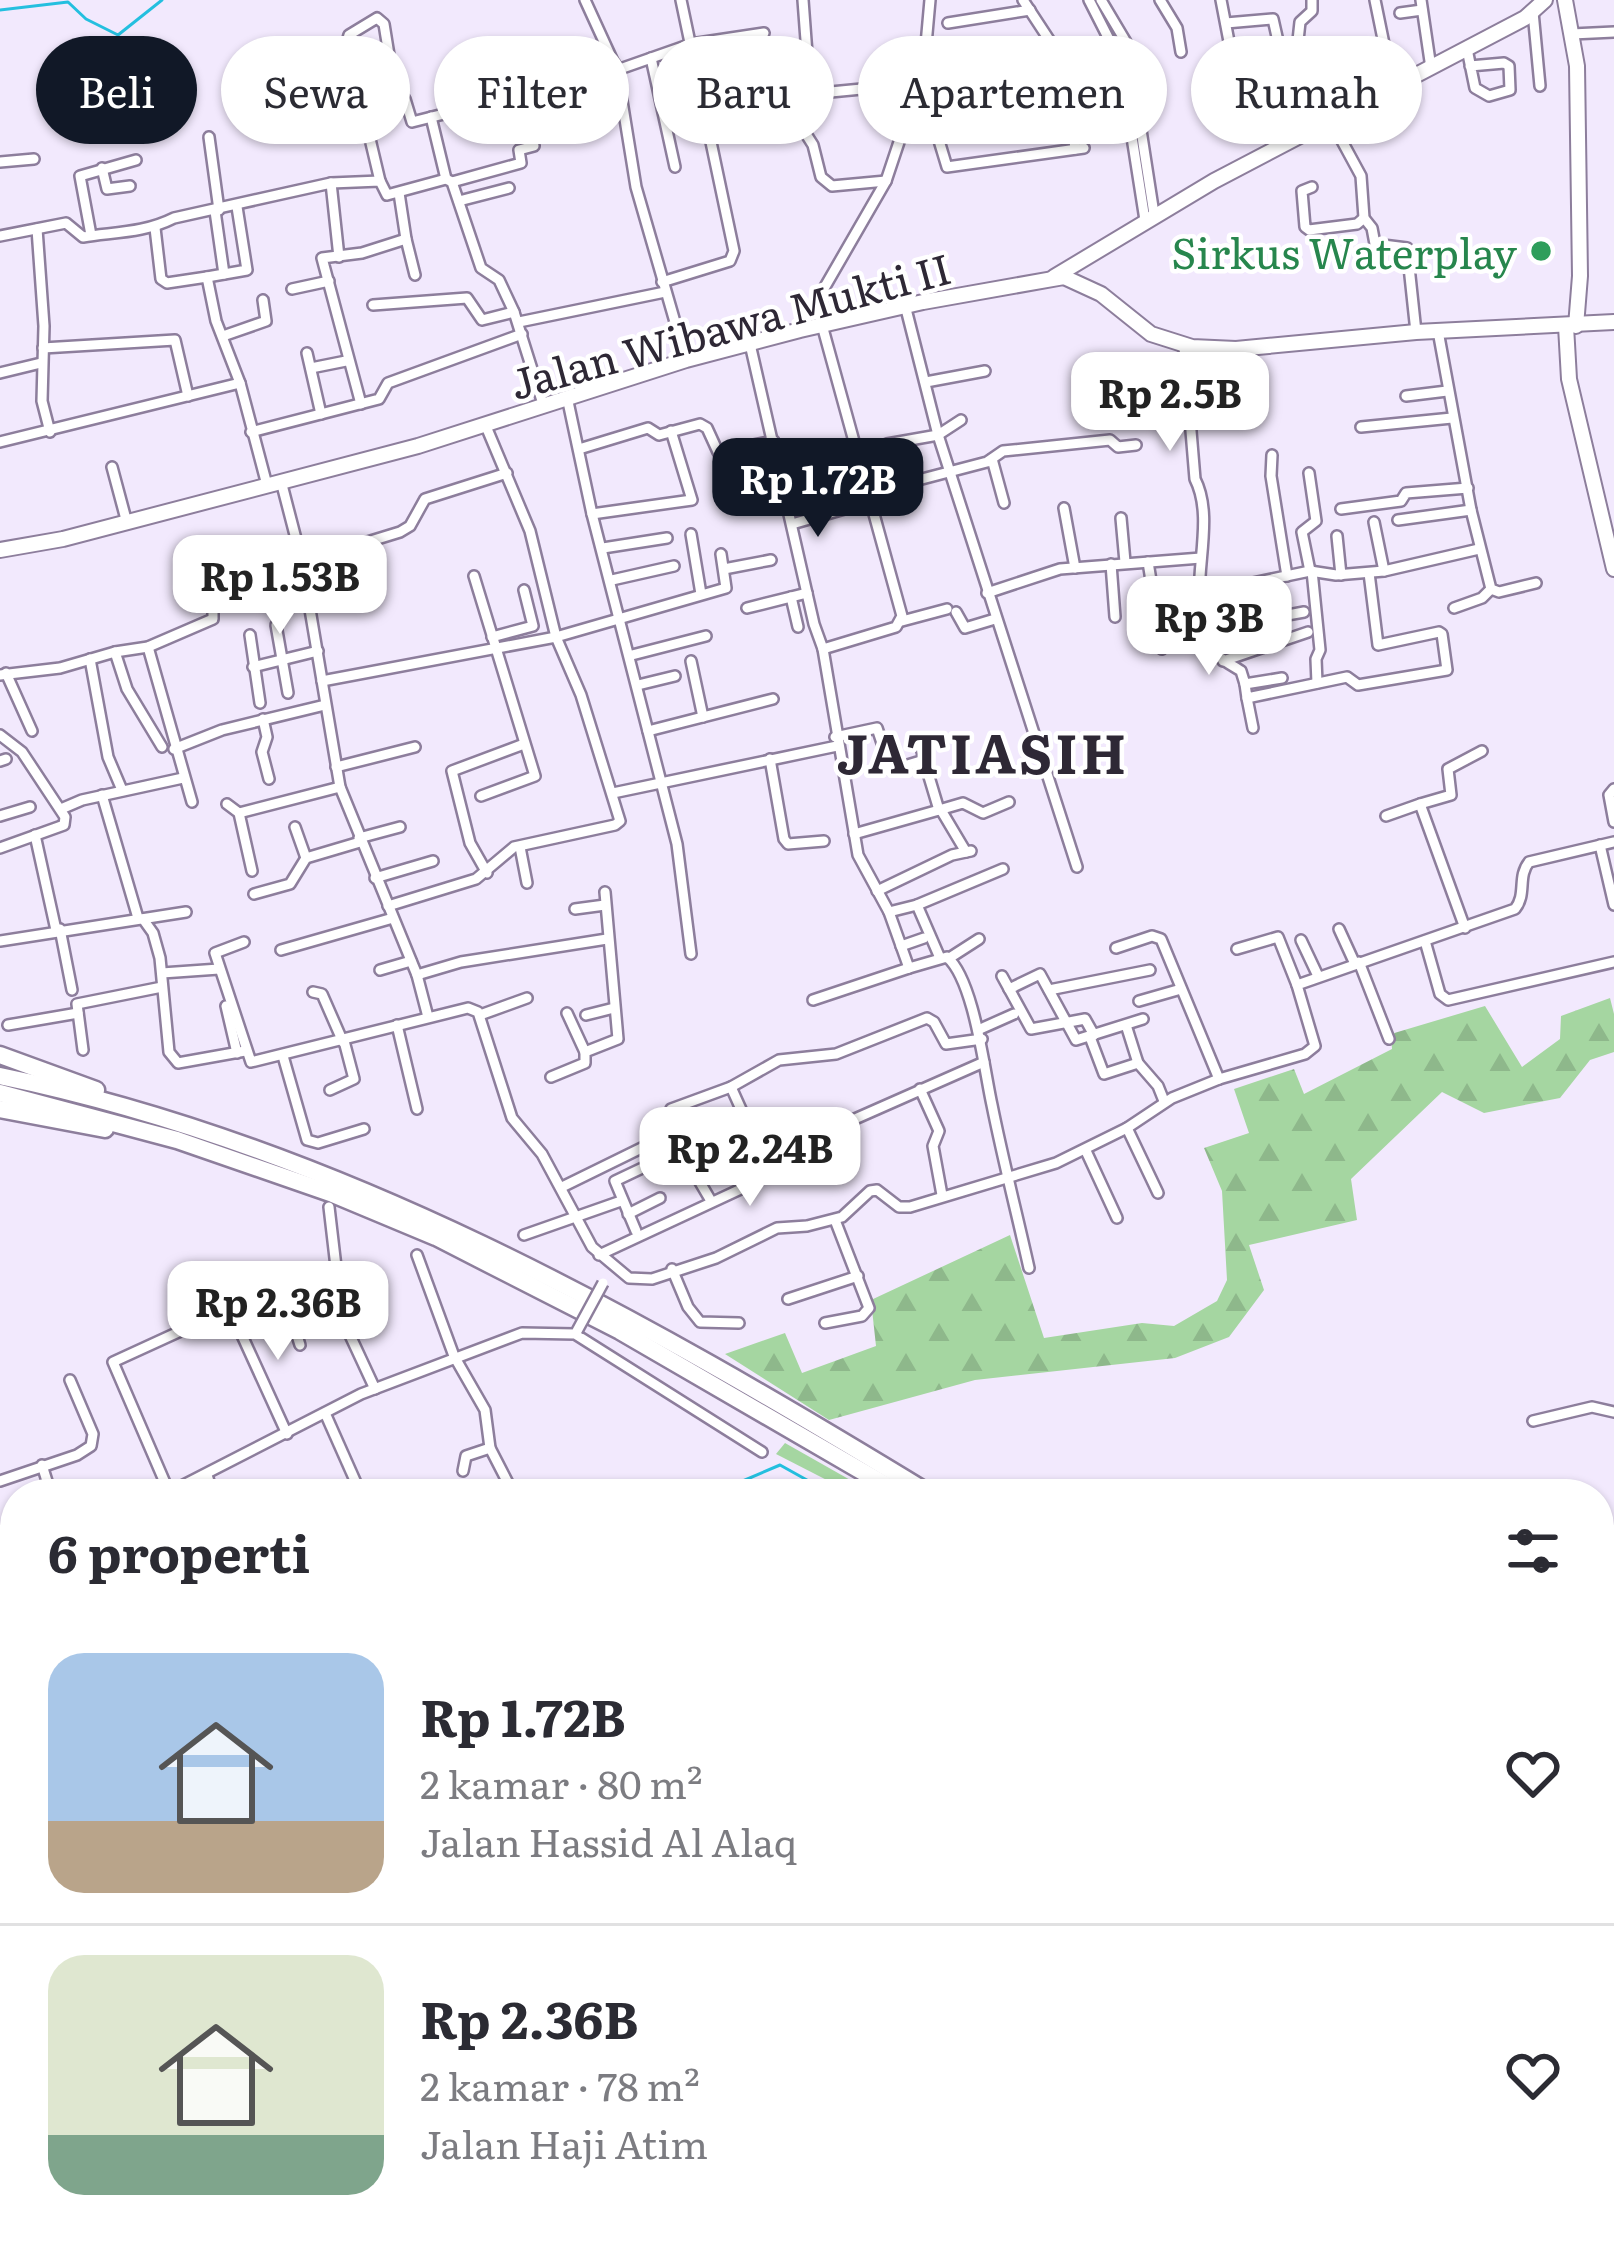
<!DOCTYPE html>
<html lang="id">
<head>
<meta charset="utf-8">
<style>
  :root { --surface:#fff; --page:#f7f7f7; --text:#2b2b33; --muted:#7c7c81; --line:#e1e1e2; --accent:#111827 }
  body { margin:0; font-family:Literata,serif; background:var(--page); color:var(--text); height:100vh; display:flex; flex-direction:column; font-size:45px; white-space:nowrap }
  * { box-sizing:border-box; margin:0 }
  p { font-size:39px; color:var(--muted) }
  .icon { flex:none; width:66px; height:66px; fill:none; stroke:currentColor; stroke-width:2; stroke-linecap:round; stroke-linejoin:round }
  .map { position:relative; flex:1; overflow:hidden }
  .side { position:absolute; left:0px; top:1479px; width:1614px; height:771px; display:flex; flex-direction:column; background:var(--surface); border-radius:48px 48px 0 0; box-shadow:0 3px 9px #0004 }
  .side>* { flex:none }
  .top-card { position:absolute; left:36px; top:36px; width:1542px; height:108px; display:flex; gap:24px }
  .price { position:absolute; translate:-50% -102px; padding:0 27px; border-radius:24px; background:#fff; color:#222; font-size:39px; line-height:78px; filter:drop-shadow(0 3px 6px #0008) }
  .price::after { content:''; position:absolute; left:50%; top:72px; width:36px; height:27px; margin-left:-18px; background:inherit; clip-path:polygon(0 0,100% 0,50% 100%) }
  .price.current { background:var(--accent); color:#fff }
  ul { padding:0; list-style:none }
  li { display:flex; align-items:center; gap:36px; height:300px; padding:0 48px }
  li+li { border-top:3px solid var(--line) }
  li span { display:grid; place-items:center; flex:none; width:336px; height:240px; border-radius:36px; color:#555 }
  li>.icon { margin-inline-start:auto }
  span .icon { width:144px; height:144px; fill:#fffc; stroke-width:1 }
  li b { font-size:51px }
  h2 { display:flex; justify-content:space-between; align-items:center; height:144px; padding:0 48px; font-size:51px }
  .chip { padding:0 42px; border-radius:54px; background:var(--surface); box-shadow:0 3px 9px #0004; font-size:42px; line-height:108px }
  .chip.current { background:var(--accent); color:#fff }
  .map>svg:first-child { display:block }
  .grass { fill:#a5d6a1 }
  .forest { fill:url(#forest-firs) }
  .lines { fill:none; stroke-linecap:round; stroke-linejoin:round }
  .stream { stroke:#24bfdf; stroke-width:3 }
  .street-casing { stroke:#8d7e9c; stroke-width:14 }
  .secondary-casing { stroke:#8d7e9c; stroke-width:18 }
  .highway-casing { stroke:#8d7e9c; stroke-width:21 }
  .street { stroke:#fff; stroke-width:9 }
  .secondary { stroke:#fff; stroke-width:14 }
  .highway { stroke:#fff; stroke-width:16 }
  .street-bridge-casing { stroke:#8d7e9c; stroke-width:14; stroke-linecap:butt }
  .street-bridge { stroke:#fff; stroke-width:9 }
  .leisure-dot { fill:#2e9e5b; stroke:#fff; stroke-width:4.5 }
  .labels { text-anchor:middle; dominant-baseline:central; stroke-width:9; stroke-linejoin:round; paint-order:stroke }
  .leisure-label { font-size:42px; fill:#27864d; stroke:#fff; text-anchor:end }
  .street-label { font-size:42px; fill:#2e2835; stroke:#fff }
  .district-label { font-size:54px; font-weight:bold; letter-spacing:3px; fill:#2e2835; stroke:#fff }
</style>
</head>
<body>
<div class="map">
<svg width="1614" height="2249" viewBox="0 0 1614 2249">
  <defs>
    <pattern id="forest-firs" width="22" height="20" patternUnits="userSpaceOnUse" patternTransform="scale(3)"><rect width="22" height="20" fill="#a5d6a1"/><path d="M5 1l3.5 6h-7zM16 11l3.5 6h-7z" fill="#8eb88b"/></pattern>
  </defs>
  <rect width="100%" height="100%" fill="#f2e9fd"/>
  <!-- grass -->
  <path class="grass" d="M785,1443L875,1494H854L776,1454Z"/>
  <!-- forest -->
  <path class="forest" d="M1610,998L1614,1014V1052L1590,1060L1560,1098L1484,1113L1442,1092L1351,1179L1357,1220L1249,1245L1264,1290L1229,1337L1175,1358L975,1380L829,1420L725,1354L785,1333L802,1373L876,1346L871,1300L1010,1235L1044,1338L1142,1323L1174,1326L1217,1301L1227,1280L1222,1191L1204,1148L1249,1133L1234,1089L1294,1069L1304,1094L1392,1049L1391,1034L1485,1006L1522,1067L1560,1039L1561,1016Z"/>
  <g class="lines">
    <!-- stream -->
    <g class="stream">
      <path d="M0,10L68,2L86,19L118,35L162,0"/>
      <path d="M668,1494L702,1483H738L780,1465L832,1494"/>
      <path d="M0,1908L15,1901"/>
    </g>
    <defs>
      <g id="street">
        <path d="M585,0L617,70L636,187L686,360"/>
        <path d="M803,0L810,94L793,103L799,123L813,145L821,177L832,186L886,181"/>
        <path d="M1023,0L1065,64L1075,149"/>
        <path d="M1089,0L1120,61L1145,220"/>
        <path d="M1101,0L1126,42L1130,59L1154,214"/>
        <path d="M1160,0L1177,28L1181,52"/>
        <path d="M1221,0L1231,52"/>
        <path d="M1375,0L1393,88"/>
        <path d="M1421,0L1431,68"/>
        <path d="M1533,12L1540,86"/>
        <path d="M1400,13L1422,10"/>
        <path d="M948,23L1030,10"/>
        <path d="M1226,23L1273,19L1280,50"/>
        <path d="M1572,34L1614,32"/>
        <path d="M1467,49L1475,88L1489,96L1510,90L1509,66L1504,63L1470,66"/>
        <path d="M651,58L675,167"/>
        <path d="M617,70L691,44L764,33"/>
        <path d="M943,76L1058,53"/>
        <path d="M555,86L562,80L615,64"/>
        <path d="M810,94L872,88L916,93"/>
        <path d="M405,99L412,122L555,86L563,115L529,125L534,146L519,150L521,163L452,182"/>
        <path d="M927,101L947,167L1084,148"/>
        <path d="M431,117L446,179"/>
        <path d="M1335,117L1342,141L1361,176L1364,218L1372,228L1375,244L1407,248L1416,332"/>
        <path d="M934,125L1071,101"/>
        <path d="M209,137L219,210"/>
        <path d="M1287,142L1300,22L1312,11V0"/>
        <path d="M0,162L34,159"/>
        <path d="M102,168L107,189L130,186"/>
        <path d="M380,181L347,42L349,35L377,18L384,24L394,86"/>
        <path d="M331,183L339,257"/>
        <path d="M1312,187L1302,191L1305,227L1309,230L1357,224L1364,218"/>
        <path d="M399,193L406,239"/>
        <path d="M459,201L509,188"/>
        <path d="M215,211L224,274"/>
        <path d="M155,228L161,279L167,283L207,277L216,321L240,383L267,485"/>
        <path d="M37,229L44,326L42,401L50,432"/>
        <path d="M91,235L80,176L136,160"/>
        <path d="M0,236L66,223L83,237C115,232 144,233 174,218L331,183L380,181L387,195L446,179L452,182L481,268L499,280L514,312L543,404"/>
        <path d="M207,277L247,270L237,207"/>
        <path d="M662,282L730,261L734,251L681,0"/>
        <path d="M292,289L329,281"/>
        <path d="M373,305L467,298L482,320L514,312"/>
        <path d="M905,305L938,435L1077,867"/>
        <path d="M519,322L665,292"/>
        <path d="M822,325L902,616L896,627L823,649"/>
        <path d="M800,330L886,181L924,67L930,0"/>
        <path d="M1438,331L1471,510L1491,589L1499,592L1536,583"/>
        <path d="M223,336L266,321L263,300"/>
        <path d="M750,344L814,624L823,649L858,855L889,912L909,968L947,957C974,980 984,1069 992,1105C1003,1160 1017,1214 1029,1268"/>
        <path d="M1184,347L1195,479C1221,530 1176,608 1218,655C1224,662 1234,666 1241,671L1245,684L1282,678"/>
        <path d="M43,348L175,340L188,396"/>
        <path d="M307,353L321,414"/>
        <path d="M311,368L346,361"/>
        <path d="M0,373L41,363"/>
        <path d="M926,382L985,371"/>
        <path d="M1406,396L1447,391"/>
        <path d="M567,397L592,514L677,844L691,954"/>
        <path d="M361,404L322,258L362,253L406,239L415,275"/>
        <path d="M1168,421H1190"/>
        <path d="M1361,427L1452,418"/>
        <path d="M251,432L379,399L388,383L522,334"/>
        <path d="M0,442L240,383"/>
        <path d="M887,444L938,435L961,420"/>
        <path d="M579,449L648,428L659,435L700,424L707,428L718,452L774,441"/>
        <path d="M1272,455L1271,476L1287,576"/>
        <path d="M992,459L1004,503"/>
        <path d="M112,467L127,523"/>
        <path d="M1309,473L1316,521L1302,532L1310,571"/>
        <path d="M281,481L302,562L340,787L417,975L428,1017"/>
        <path d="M899,485L987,462L1003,451L1110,440L1118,447L1136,445"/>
        <path d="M1064,508L1075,568"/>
        <path d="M1341,509L1401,501L1406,493L1468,488"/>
        <path d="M592,514L692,500L671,431"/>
        <path d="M1121,518L1125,562"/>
        <path d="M1398,520L1471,510"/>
        <path d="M1374,522L1384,571"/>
        <path d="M792,524L848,508"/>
        <path d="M691,534L701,594"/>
        <path d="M1337,536L1341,575"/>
        <path d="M603,548L667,538"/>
        <path d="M302,562L400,532L410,526L425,499L507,473"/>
        <path d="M1148,562L1162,649"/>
        <path d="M1111,564L1115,617"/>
        <path d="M724,569L771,560"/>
        <path d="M1312,571L1320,650L1316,659L1317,683"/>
        <path d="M474,576L535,776L481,796"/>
        <path d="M612,580L674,566"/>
        <path d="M1239,588L1245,623"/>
        <path d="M987,593L1060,569L1201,558"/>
        <path d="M1201,594L1310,571L1336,575L1384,571L1479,549"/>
        <path d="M791,597L798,627"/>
        <path d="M747,608L807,593"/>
        <path d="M1454,608L1482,598L1491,589"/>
        <path d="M956,612L965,628L995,619"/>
        <path d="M902,621L947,609"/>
        <path d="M276,625L288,693"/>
        <path d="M1206,630L1304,612"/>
        <path d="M250,635L260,703"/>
        <path d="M492,637L533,626L524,590"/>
        <path d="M148,647L192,802"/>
        <path d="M115,652L127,689L162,747"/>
        <path d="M632,655L706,636"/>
        <path d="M90,659L108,757L122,790"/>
        <path d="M691,661L703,717"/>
        <path d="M1223,661L1308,632"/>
        <path d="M253,667L318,651"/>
        <path d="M6,673L32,731"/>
        <path d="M0,675L60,668L115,652L148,647L213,619V594L224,587L229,568L299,551"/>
        <path d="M322,681L556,637L726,588L721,554"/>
        <path d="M1245,684L1247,698L1347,677L1358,685L1447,670L1442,634L1439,632L1378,645L1369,573"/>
        <path d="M638,685L675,676"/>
        <path d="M1247,698L1253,728"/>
        <path d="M263,719L267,737L262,752L269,779"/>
        <path d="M648,731L773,699"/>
        <path d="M0,735L22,752L65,817L64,825L0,848"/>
        <path d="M835,737L877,728L891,770L924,760L920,743"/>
        <path d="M174,749L222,730L325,705"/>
        <path d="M770,759L784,839L788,844L824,841"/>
        <path d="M0,761L6,759"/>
        <path d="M336,767L415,747"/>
        <path d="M1614,789L1609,795L1614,822"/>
        <path d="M613,793L837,746"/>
        <path d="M102,795L138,918"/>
        <path d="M227,804L239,813L252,871"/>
        <path d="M61,809L82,800L183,778"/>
        <path d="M939,810L963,803L983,813L1009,802"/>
        <path d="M941,810L966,852L971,851"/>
        <path d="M239,813L340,787"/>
        <path d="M0,816L30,807"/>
        <path d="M1386,816L1420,804"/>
        <path d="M295,827L306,858"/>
        <path d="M854,834L939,810L924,760"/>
        <path d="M35,835L56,930"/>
        <path d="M359,838L400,827"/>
        <path d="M1600,845L1614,905"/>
        <path d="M520,847L527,883"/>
        <path d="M487,873L470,843L452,771L524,744"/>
        <path d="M375,878L433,861"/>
        <path d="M877,891L952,855L966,852"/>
        <path d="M254,894L290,884L306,858L360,842"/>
        <path d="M917,905L940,958"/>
        <path d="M388,906L476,879L514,847L615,825L620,821L581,695L556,637L530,531L485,424"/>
        <path d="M575,909L605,905"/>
        <path d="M889,912L917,905L1003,869"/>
        <path d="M143,919L153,933L160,958L169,1052L178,1063L245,1051"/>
        <path d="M1465,928L1420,804L1451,795L1448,769L1482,751"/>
        <path d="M60,929L72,990"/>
        <path d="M1339,929L1355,964"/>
        <path d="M1301,940L1318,976"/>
        <path d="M0,941L186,912"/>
        <path d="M1425,941L1440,994L1448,1000L1614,962"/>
        <path d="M244,942L215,953L251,1062L468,1008L478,1012L512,1118L542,1154L592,1247L629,1278L652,1279L716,1258L777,1228L807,1226L842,1217L870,1191L877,1190L899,1207H910L1056,1163L1127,1128L1172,1098L1219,1079L1305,1054L1315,1046L1297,985L1515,909C1527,894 1517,877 1529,862L1614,842"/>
        <path d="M901,946L924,938"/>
        <path d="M1116,948L1152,936L1161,939L1219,1079"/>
        <path d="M1237,949L1278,937L1297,985"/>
        <path d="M281,950L393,918"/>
        <path d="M951,957L979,939"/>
        <path d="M1359,962L1389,1039"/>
        <path d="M380,970L411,961"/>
        <path d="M162,973L219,969"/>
        <path d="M417,975L461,962L607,939"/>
        <path d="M1002,976L1031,1029L1085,1019L1094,1035"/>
        <path d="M1009,989L1040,974L1076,1040L1143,1019"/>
        <path d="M1049,990L1150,970"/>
        <path d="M313,992L322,994L343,1042"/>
        <path d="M813,1000L909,968"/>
        <path d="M1139,1001L1181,989"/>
        <path d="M226,1006L237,1053"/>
        <path d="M567,1013L585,1052"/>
        <path d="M480,1015L527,998"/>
        <path d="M586,1015L614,1008"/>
        <path d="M8,1025L78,1013"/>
        <path d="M397,1025L417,1109"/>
        <path d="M1126,1025L1138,1063"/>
        <path d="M978,1030L1014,1014"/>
        <path d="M1090,1037L1104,1074L1138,1063L1158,1086L1164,1101"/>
        <path d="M83,1050L77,1004L162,987"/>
        <path d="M283,1056L307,1140L318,1143L364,1129"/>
        <path d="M551,1077L585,1063V1052L618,1039L605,892"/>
        <path d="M920,1089L939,1131L933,1146L942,1195"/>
        <path d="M330,1090L354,1079L344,1041"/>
        <path d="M848,1122L984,1062"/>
        <path d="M1127,1128L1158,1193"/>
        <path d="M1086,1151L1117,1218"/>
        <path d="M694,1172L711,1201"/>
        <path d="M562,1187L666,1136L671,1109L731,1087L779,1060L836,1054L927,1018L934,1022L946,1044L982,1039"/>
        <path d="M329,1207L342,1318L375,1389"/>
        <path d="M628,1214L660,1198"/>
        <path d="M636,1231L615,1181L676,1152"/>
        <path d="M524,1235L621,1201"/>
        <path d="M417,1255L454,1356L485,1410L490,1448L508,1483"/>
        <path d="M599,1255L758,1181V1147L731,1087"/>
        <path d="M672,1269L688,1307L700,1322L739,1323"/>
        <path d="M281,1285L300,1345"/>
        <path d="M788,1299L858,1276"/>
        <path d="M230,1309L287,1434"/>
        <path d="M825,1323L862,1316L869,1308L835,1220"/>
        <path d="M325,1413L361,1494"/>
        <path d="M1533,1421L1592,1407L1614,1412"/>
        <path d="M42,1465L51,1494"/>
        <path d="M463,1471L466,1456L490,1448"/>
        <path d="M207,1475L213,1494"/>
        <path d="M0,1481L77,1455L91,1446L93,1434L70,1380"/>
        <path d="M169,1492L113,1362L281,1285L336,1276"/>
        <path d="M166,1494L361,1394L522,1333L575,1334L762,1452"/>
        <path d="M0,1563L15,1557"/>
        <path d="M0,1629L15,1624"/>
        <path d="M0,1642L15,1638"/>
        <path d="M0,1690L15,1686"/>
        <path d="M1599,1864L1614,1874"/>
        <path d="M1599,1986L1614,2033"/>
        <path d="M1599,2151V2197"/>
        <path d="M267,2235L272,2249"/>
        <path d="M293,2235L299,2249"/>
        <path d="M338,2235L343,2249"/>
        <path d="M402,2235L408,2249"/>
        <path d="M648,2235L653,2249"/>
        <path d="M967,2235L974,2249"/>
        <path d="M1098,2235L1100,2249"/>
        <path d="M1134,2235L1139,2249"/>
        <path d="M1205,2235L1211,2249"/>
        <path d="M1356,2235L1361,2249"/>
        <path d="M1450,2235L1454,2249"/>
        <path d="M1568,2235L1573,2249"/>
        <path d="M756,2242L810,2235"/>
        <path d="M500,2249L539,2235"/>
        <path d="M627,2249L639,2235"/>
        <path d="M983,2249L1048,2235"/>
        <path d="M1231,2249L1278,2235"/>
        <path d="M1503,2249V2235"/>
      </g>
      <g id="secondary">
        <path d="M1565,0L1577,66L1580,276L1576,326"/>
        <path d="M1054,277L1214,181L1525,18L1545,0"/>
        <path d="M1566,326L1569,379L1614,569"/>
        <path d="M0,550L63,539L418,446L686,360L800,330L923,302L1064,277L1101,294L1151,334L1192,347L1236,349L1416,332L1614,322"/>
      </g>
      <g id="highway">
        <path d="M0,1055L96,1090"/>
        <path d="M0,1076C336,1145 640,1317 930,1494"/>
        <path d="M0,1093L177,1140L333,1194L436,1237L620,1331L901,1494"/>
        <path d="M0,1109L105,1129"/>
        <path d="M1599,1909L1614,1919"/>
        <path d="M1599,1928L1614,1937"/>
      </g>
    </defs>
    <!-- street casing -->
    <use href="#street" class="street-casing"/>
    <!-- secondary casing -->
    <use href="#secondary" class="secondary-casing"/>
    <!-- highway casing -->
    <use href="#highway" class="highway-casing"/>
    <!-- street -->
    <use href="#street" class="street"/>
    <!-- secondary -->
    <use href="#secondary" class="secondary"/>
    <!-- highway -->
    <use href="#highway" class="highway"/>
    <defs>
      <path id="street-bridge" d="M577,1331L603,1283"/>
    </defs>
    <!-- street-bridge casing -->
    <use href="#street-bridge" class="street-bridge-casing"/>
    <!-- street-bridge -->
    <use href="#street-bridge" class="street-bridge"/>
  </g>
  <!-- markers -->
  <circle class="leisure-dot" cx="1541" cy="251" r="12"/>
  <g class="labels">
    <!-- leisure labels -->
    <g class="leisure-label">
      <text x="1517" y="251">Sirkus Waterplay</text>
    </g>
    <!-- street labels -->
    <g class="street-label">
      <text transform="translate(730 324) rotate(-15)">Jalan Wibawa Mukti II</text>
    </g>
    <!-- district labels -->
    <g class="district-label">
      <text x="983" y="750">JATIASIH</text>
    </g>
  </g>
</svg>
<b class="price" style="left:1170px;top:454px">Rp 2.5B</b>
<b class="price current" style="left:818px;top:540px">Rp 1.72B</b>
<b class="price" style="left:280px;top:637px">Rp 1.53B</b>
<b class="price" style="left:1209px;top:678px">Rp 3B</b>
<b class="price" style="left:750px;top:1209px">Rp 2.24B</b>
<b class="price" style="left:278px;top:1363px">Rp 2.36B</b>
<div class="top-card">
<a class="chip current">Beli</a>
<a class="chip">Sewa</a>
<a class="chip">Filter</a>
<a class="chip">Baru</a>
<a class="chip">Apartemen</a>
<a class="chip">Rumah</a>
</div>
<section class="side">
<h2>6 properti<svg class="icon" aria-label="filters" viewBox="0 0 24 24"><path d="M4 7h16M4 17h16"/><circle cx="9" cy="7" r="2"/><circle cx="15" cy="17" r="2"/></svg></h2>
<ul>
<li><span style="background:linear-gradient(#a9c7e8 70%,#b9a48a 0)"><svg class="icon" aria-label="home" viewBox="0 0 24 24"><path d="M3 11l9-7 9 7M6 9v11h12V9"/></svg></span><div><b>Rp 1.72B</b><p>2 kamar · 80 m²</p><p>Jalan Hassid Al Alaq</p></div><svg class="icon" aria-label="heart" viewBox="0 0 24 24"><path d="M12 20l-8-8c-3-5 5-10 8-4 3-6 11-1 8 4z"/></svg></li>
<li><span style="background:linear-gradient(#dfe7d0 75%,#7fa58c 0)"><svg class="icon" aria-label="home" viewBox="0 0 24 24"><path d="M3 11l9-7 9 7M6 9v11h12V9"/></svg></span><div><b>Rp 2.36B</b><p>2 kamar · 78 m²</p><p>Jalan Haji Atim</p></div><svg class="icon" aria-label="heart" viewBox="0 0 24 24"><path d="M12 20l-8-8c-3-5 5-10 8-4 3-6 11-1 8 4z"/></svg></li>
</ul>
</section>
</div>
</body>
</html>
